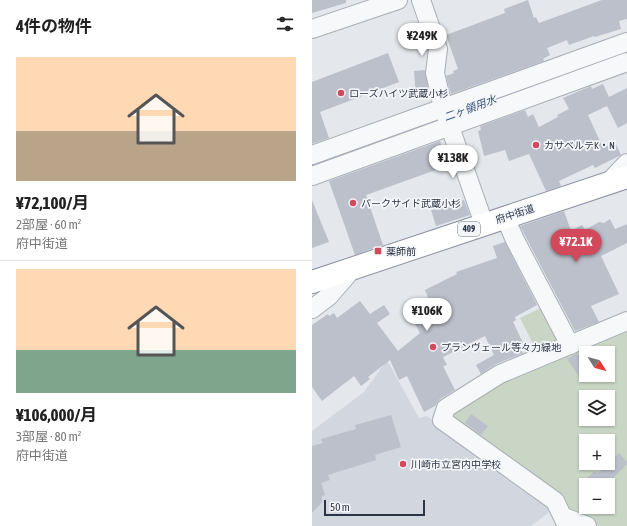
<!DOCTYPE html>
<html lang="ja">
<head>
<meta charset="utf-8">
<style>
  :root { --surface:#fff; --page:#f6f6f6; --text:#222; --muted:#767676; --line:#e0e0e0; --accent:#d1495b }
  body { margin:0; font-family:"Asap Condensed","Noto Sans JP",sans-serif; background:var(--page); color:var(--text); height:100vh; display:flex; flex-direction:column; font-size:15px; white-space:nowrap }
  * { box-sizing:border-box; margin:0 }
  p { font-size:13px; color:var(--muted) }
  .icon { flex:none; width:22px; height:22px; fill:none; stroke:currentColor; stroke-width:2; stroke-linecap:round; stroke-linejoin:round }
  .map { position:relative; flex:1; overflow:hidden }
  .panel { display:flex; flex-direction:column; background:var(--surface); width:312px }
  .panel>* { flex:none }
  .needle { width:26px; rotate:127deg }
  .fabs { position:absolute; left:267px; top:346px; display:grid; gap:8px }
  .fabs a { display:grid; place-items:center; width:36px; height:36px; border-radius:0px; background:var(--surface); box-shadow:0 1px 3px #0004; font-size:20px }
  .scale { position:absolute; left:12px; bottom:10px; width:101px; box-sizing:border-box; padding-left:4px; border:2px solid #2b3445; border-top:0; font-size:11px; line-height:14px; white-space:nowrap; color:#2b3445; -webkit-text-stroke:3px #f4f6f9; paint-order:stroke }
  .price { position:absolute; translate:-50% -34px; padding:0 9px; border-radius:14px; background:#fff; color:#222; font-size:13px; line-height:26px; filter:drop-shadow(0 1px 2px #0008) }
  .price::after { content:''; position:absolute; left:50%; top:24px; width:12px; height:9px; margin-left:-6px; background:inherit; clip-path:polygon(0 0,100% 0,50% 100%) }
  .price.current { background:var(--accent); color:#fff }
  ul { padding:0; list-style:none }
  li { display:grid; align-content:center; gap:8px; height:212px; padding:0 16px }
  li+li { border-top:1px solid var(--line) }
  li span { display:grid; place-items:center; height:124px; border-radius:0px; color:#555 }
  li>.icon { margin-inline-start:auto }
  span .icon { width:72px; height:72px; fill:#fffc; stroke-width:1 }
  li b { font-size:17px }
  h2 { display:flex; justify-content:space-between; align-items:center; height:48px; padding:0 16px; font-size:17px }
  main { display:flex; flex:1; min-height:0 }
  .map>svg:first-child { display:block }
  .built { fill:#d2d6de }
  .green { fill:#c9d6c5; fill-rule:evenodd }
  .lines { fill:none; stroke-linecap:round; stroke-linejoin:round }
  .river { stroke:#9fb4cc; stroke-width:24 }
  .building { fill:#bbc0ca }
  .minor-casing { stroke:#a9aeb7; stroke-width:20 }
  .highway-casing { stroke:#8b94a3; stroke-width:24 }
  .minor { stroke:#f7f8fa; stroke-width:18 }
  .highway { stroke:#fff; stroke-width:22 }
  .poi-dot { fill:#d1495b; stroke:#f4f6f9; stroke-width:1.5 }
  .labels { text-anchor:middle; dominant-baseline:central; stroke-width:3.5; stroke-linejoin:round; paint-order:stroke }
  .shield { fill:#f4f6f9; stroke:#676e7b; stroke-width:1 }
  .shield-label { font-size:9px; font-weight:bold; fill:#2b3445 }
  .poi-label { font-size:10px; fill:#2b3445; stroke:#f4f6f9; text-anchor:start }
  .street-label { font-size:10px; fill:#2b3445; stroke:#f4f6f9 }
  .water-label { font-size:11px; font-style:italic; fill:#34527a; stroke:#f4f6f9 }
</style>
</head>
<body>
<main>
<section class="panel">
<h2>4件の物件<svg class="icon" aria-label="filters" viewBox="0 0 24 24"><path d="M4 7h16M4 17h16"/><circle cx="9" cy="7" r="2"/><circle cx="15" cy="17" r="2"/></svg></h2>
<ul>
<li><span style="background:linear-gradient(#ffd9b3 60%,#b9a48a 0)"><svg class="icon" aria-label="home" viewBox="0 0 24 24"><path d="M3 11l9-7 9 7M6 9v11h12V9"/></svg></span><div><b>¥72,100/月</b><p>2部屋 · 60 m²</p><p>府中街道</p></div></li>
<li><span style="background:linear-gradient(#ffd9b3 65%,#7fa58c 0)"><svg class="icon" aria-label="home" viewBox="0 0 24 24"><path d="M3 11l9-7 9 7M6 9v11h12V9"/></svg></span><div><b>¥106,000/月</b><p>3部屋 · 80 m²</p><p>府中街道</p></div></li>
</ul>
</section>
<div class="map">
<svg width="315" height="526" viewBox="0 0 315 526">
  <rect width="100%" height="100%" fill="#e4e7ec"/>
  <!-- built -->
  <path class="built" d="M75,360L107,418L115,416L228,497L240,510L219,526H0V431L52,392Z"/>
  <!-- green -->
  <g class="green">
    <path d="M233,306L252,343L226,354L208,318Z"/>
    <path d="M315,328V526H287L254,513L136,419L139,411L188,380ZM274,353H296V375H274ZM274,397H296V419H274ZM274,441H296V463H274ZM274,485H296V507H274Z"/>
  </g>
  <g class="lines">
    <!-- river -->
    <g class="river">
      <path d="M170,103L315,52"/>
      <path d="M0,165L62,142"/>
    </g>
  </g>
  <!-- building -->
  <g class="building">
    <path d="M0,0H34V3L0,13Z"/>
    <path d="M216,0L222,18L224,17L227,23L290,0H315V19L307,21L309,29L283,37L282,36L257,45L255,40L235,48L238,55L231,59L232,61L139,94L134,76L142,73L141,71L146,69L134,35L193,13L192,9Z"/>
    <path d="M76,53L87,82L8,112L17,138L0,144V82Z"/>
    <path d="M113,70L118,96L104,97L102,71Z"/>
    <path d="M291,84L297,97L315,88V123L306,128L295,106L276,115L291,148L303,142L309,155L283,168L281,165L247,181L249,186L234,191L217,154L197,161L193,150L172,156L166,131L169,130L168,126L213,110L216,117L221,114L227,127L246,117L245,115L257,109L251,98L279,86L280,89Z"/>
    <path d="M128,141L135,166L54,195L71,245L43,255L17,181Z"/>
    <path d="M0,200L17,242L0,248Z"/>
    <path d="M152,200L158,215L124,226L119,210Z"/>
    <path d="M252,211L259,231L270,225L273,230L287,222L292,223L298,219L303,229L315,224V243L289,256L307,294L279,306L287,322L263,331L208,226Z"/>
    <path d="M193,242L225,305L203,317L204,320L201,322L211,343L210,344L212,348L209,350L211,353L184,364L169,374L164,365L182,355L173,336L131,357L135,365L131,366L143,390L128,399L123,406L112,412L95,376L87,380L78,360L56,377L58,379L49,386L42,376L10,401L0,387V325L16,314L17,316L22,313L25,318L48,301L58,314L72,305L78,314L65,323L86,351L108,333L95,309L116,297L113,290L145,274L144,272L185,258L181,246Z"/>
    <path d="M265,353L274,364V373L268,378L255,359Z"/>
    <path d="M159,414L176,426L169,435L153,423Z"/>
    <path d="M79,415L89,447L63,455L64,460L16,475L18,480L9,483L13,495L10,496V502L0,513V446L11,443L9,439L44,429L43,425Z"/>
    <path d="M307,453L315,462V464L295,485H273L278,481L275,478L283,471L285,473L289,471Z"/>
  </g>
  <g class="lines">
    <defs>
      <g id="minor">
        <path d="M109,0L126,49L123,73L131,107L172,224"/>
        <path d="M0,29L86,0"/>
        <path d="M0,155L315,42"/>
        <path d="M0,176L315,62"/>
        <path d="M295,184L315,163"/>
        <path d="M193,217L203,240L258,345"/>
        <path d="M0,309L17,296L43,266"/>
        <path d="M252,517L275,526"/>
        <path d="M255,526L243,501L130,420L134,408L188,374L315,321"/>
      </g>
      <path id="highway" d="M0,282L315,177"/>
    </defs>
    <!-- minor casing -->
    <use href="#minor" class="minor-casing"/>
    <!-- highway casing -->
    <use href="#highway" class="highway-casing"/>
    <!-- minor -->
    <use href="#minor" class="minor"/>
    <!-- highway -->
    <use href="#highway" class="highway"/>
  </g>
  <!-- markers -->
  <g class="poi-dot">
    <circle cx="29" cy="93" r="4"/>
    <circle cx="224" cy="145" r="4"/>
    <circle cx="41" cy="203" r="4"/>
    <rect x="62" y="247" width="8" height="8" rx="2"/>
    <circle cx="121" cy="347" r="4"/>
    <circle cx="91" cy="464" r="4"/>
  </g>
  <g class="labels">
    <!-- shield labels -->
    <rect class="shield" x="146" y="222" width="22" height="14" rx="3"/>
    <g class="shield-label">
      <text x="157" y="229">409</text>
    </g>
    <!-- poi labels -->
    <g class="poi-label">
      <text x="37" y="93">ローズハイツ武蔵小杉</text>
      <text x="232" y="145">カサベルテK・N</text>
      <text x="49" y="203">パークサイド武蔵小杉</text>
      <text x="74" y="251">薬師前</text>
      <text x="129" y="347">プランヴェール等々力緑地</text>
      <text x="99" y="464">川崎市立宮内中学校</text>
    </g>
    <!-- street labels -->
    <g class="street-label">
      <text transform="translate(203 214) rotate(-18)">府中街道</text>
    </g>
    <!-- water labels -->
    <g class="water-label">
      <text transform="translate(158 108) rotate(-20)">二ヶ領用水</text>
    </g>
  </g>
</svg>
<div class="fabs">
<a><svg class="needle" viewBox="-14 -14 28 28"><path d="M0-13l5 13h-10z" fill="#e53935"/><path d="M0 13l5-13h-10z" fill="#767676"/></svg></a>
<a><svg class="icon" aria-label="layers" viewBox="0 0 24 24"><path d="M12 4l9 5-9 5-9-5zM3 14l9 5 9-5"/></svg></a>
<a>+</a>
<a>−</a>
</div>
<div class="scale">50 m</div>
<b class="price" style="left:110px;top:57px">¥249K</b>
<b class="price" style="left:141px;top:179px">¥138K</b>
<b class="price current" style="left:264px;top:263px">¥72.1K</b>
<b class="price" style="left:115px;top:332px">¥106K</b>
</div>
</main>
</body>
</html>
